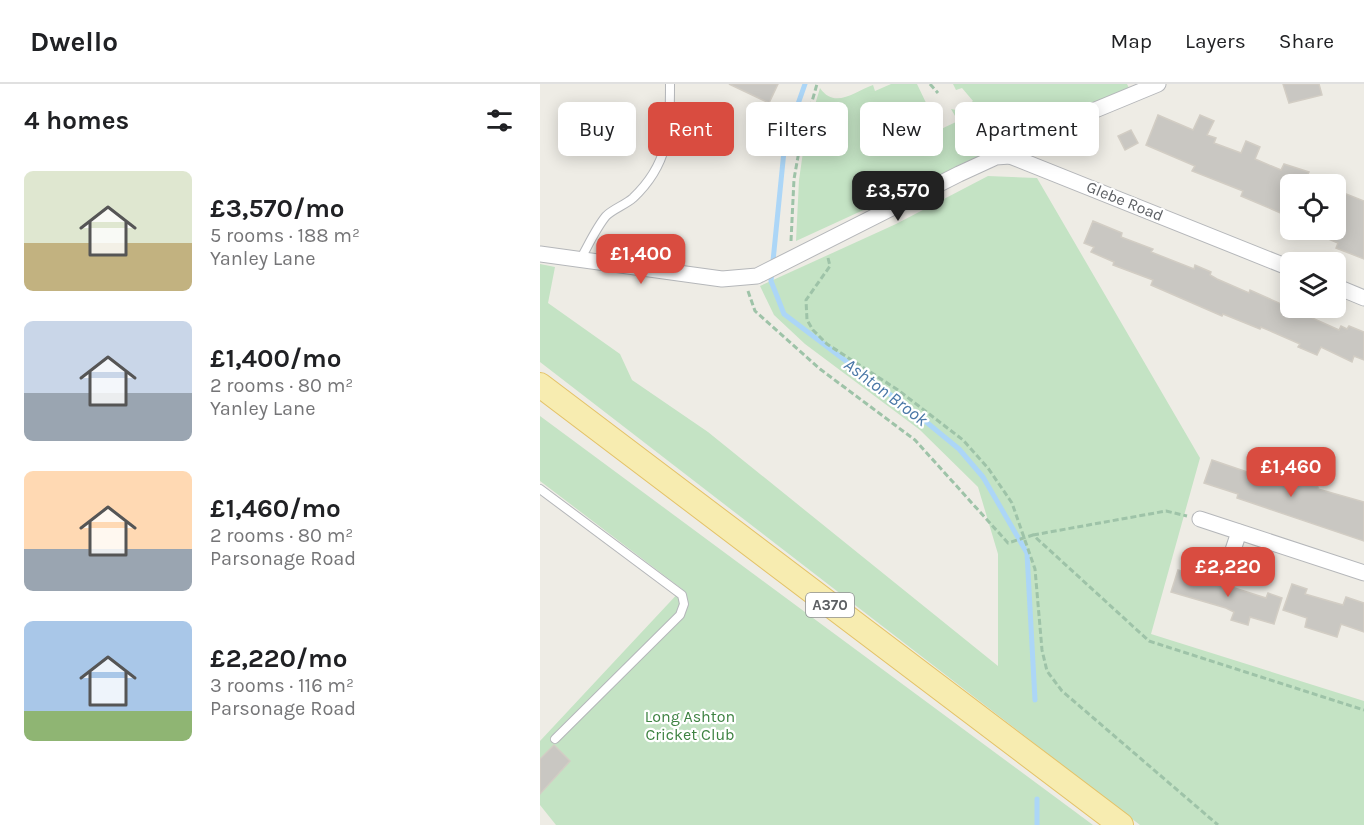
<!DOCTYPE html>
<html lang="en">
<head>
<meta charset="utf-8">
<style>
  :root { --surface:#fff; --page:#f2f2f2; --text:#202124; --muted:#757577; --line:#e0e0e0; --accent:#d94c40 }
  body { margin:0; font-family:Karla,sans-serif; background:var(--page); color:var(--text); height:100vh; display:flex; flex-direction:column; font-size:22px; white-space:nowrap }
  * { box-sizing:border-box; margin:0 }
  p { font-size:20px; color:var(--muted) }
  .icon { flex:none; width:33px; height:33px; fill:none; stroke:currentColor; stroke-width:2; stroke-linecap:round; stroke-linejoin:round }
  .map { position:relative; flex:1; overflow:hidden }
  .side { display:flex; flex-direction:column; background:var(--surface); width:540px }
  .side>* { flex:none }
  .top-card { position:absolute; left:18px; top:18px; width:570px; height:54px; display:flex; gap:12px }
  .controls { position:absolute; left:740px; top:90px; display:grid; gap:12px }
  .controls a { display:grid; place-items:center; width:66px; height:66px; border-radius:9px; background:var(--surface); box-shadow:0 3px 15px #0003; font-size:30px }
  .price { position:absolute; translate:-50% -51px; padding:0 14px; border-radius:12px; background:var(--accent); color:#fff; font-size:20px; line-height:39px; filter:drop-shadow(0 2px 3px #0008) }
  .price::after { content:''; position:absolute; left:50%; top:36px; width:18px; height:14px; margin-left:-9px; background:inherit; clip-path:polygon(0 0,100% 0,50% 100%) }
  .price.current { background:#222; color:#fff }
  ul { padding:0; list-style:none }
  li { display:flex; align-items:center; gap:18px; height:150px; padding:0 24px }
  li span { display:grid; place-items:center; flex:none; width:168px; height:120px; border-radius:9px; color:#555 }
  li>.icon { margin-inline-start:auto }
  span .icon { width:72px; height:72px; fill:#fffc; stroke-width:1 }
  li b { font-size:26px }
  h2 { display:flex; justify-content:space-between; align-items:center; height:72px; padding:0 24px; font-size:26px }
  .tag { padding:0 21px; border-radius:9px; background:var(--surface); box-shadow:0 3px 15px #0003; font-size:21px; line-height:54px }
  .tag.current { background:var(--accent); color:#fff }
  header { display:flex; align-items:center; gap:36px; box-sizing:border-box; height:84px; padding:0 30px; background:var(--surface); border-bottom:2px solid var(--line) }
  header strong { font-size:28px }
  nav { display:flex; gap:33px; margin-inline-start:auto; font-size:21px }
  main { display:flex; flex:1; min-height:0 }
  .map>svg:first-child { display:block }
  .green { fill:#c4e3c4 }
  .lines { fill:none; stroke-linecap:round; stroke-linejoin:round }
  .stream { stroke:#acd6f7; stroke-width:5 }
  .building { fill:#c9c7c2; stroke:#d2cdc4; stroke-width:1.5 }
  .lane-casing { stroke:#b5b7ba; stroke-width:10 }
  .street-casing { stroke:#b5b7ba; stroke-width:17 }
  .primary-casing { stroke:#e4c267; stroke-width:26 }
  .path { stroke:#9ec3a8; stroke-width:3; stroke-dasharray:6 3; stroke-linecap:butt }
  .lane { stroke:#fff; stroke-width:8 }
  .street { stroke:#fff; stroke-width:15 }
  .primary { stroke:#f7ecb0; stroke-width:24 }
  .labels { text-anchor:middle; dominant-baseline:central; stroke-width:4.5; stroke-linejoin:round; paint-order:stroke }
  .shield { fill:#fff; stroke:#8e9092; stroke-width:1.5 }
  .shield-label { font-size:15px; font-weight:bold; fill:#5d6064 }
  .street-label { font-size:16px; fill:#5d6064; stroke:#fff }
  .park-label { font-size:16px; fill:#3d8241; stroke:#fff }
  .water-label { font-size:18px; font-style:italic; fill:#4a78a7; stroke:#fff }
</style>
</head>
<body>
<header>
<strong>Dwello</strong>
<nav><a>Map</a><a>Layers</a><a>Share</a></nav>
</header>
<main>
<section class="side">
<h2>4 homes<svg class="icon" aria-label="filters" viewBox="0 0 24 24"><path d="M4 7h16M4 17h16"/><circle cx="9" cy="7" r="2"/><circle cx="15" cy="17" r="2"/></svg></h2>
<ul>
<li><span style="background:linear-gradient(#dfe7d0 60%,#c2b280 0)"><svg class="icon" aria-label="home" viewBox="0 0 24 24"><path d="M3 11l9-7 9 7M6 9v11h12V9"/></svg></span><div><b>£3,570/mo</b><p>5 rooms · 188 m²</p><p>Yanley Lane</p></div></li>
<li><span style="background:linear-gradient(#c9d6e8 60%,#9aa5b1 0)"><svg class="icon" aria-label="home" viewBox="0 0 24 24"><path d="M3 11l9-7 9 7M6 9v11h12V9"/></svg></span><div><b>£1,400/mo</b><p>2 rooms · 80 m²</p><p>Yanley Lane</p></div></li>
<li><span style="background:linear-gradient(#ffd9b3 65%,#9aa5b1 0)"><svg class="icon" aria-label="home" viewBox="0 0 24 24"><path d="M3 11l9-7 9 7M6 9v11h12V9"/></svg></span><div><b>£1,460/mo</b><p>2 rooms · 80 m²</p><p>Parsonage Road</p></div></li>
<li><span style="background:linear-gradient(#a9c7e8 75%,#8fb573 0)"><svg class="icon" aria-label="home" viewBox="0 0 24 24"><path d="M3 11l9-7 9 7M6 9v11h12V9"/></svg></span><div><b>£2,220/mo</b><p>3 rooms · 116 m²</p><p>Parsonage Road</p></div></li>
</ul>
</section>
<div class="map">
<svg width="824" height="741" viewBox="0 0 824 741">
  <rect width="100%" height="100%" fill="#eeece5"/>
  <!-- green -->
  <g class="green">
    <path d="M351,0H377L399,46L418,37L411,25L421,27L433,17L422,4L416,6L413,0H587L589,4L256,157L259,96L265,54L280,4C295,26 315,7 333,1L335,7Z"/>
    <path d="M448,92L497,94L660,374L611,550L824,617V741H600L0,278V180L15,183L8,219L80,270L92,296L168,348L458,582V470L438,403L380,346L265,260L234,231L220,202L356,140Z"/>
    <path d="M0,332L553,741H16L0,721V657L142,505L0,397Z"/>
  </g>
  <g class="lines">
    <!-- stream -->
    <g class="stream">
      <path d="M265,0L245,57L231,197L244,230L385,337L419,365L443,393L487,469L495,616"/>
      <path d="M497,715V741"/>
    </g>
  </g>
  <!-- building -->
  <g class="building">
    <path d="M189,0H238L229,19Z"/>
    <path d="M743,0H779L782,11L749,19Z"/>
    <path d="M618,31L653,46L660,31L674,37L667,51L676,54L674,59L701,69L706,57L720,63L715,75L741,86L744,80L769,88L763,100H750V133L701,112L703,107L652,87L655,82L606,61Z"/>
    <path d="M591,46L598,59L585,66L578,52Z"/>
    <path d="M801,108L824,117V175L796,164L798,159L767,146H795V124Z"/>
    <path d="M553,137L582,149L581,153L613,165L611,168L654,185L655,181L671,188L670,191L677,195L709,209L710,206L799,246L801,242L807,245L809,242L824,248V276L814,272L812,278L781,263L777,271L758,263L760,260L721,243L720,245L683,230L682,232L611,201L613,196L573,181L574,178L551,168L554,163L544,159Z"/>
    <path d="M672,376L713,390L715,381L778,403V405L824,418V457L697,414L698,410L664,399Z"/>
    <path d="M638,486L726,514L728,509L742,514L734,540L710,533L708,541L691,536L694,528L686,524L631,508Z"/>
    <path d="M752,500L767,505L765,510L803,521L806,513L824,519V548L801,540L797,553L765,543L767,534L743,526Z"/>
    <path d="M14,661L30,677L0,710V675Z"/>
  </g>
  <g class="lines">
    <defs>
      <g id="lane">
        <path d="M40,176C48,162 56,144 66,132C73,125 85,121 93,114C129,80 130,47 130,0"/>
        <path d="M0,405L142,511L144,520L140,531L15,655"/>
      </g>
      <g id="street">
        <path d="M470,72L502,48L618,0"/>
        <path d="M0,170L182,195L217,192L419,90L456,73L470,72L750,184"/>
        <path d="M795,202L824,214"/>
        <path d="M660,435L824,489"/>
        <path d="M692,469L699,448"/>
      </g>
      <path id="primary" d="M0,301L581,741"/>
    </defs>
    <!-- lane casing -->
    <use href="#lane" class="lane-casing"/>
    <!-- street casing -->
    <use href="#street" class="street-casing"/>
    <!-- primary casing -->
    <use href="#primary" class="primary-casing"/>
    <!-- path -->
    <g class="path">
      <path d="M390,0L398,9"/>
      <path d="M251,157L254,95L261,56L277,0"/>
      <path d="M288,174L290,182L266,216L267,236L273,246L287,260L358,306L423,356L448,384L472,419L495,485L502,566L507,587L522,607L678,741"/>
      <path d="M208,207L215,227L280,285L375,356L468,459L493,451L609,557L824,626"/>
      <path d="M493,451L626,427L647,432"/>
    </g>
    <!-- lane -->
    <use href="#lane" class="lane"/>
    <!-- street -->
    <use href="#street" class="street"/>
    <!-- primary -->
    <use href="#primary" class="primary"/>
  </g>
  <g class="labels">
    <!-- shield labels -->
    <rect class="shield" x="266" y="509" width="48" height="24" rx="4.5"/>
    <g class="shield-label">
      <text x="290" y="521">A370</text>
    </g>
    <!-- street labels -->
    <g class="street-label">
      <text transform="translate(585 117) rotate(22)">Glebe Road</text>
    </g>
    <!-- park labels -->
    <g class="park-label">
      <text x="150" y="632">Long Ashton<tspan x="150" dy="18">Cricket Club</tspan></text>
    </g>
    <!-- water labels -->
    <g class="water-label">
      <text transform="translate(346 308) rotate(37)">Ashton Brook</text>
    </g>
  </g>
</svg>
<div class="controls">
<a><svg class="icon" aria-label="locate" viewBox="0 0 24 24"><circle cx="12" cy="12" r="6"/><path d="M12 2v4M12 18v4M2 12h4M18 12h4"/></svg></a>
<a><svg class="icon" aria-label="layers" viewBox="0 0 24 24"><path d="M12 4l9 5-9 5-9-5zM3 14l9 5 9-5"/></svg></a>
</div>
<b class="price current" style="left:358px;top:138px">£3,570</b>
<b class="price" style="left:101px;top:201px">£1,400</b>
<b class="price" style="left:751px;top:414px">£1,460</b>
<b class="price" style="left:688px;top:514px">£2,220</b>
<div class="top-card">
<a class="tag">Buy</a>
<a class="tag current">Rent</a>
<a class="tag">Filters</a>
<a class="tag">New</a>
<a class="tag">Apartment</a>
</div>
</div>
</main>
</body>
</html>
